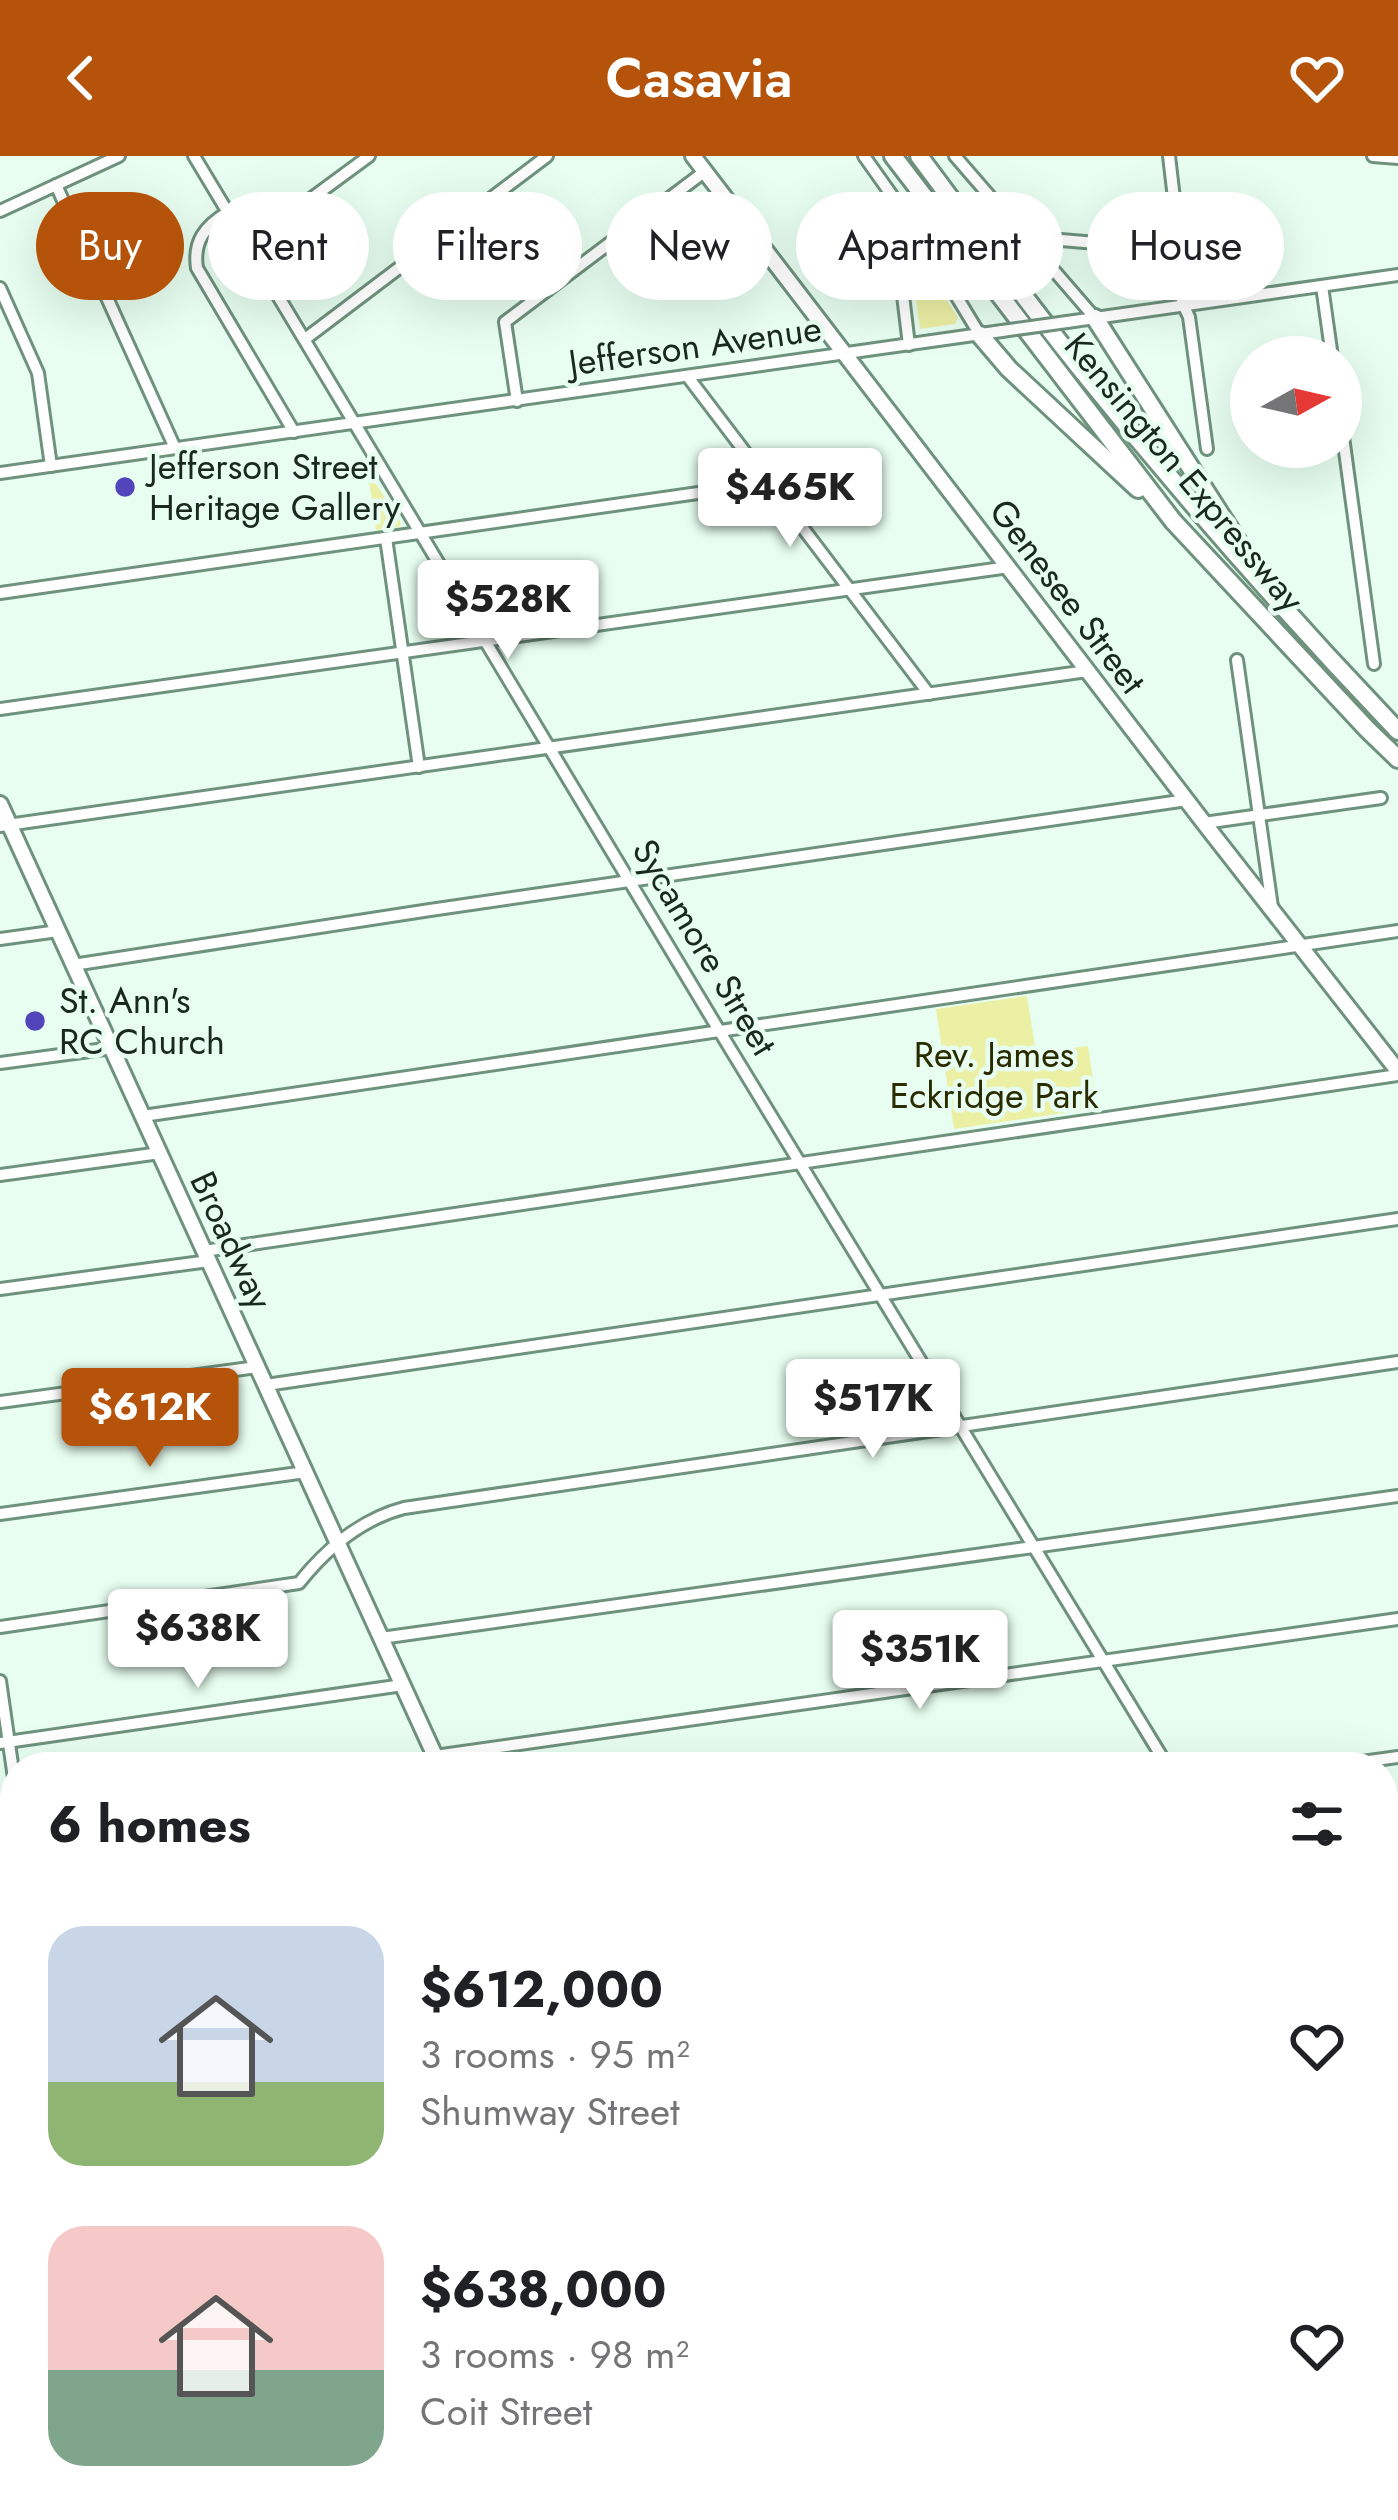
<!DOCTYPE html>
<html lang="en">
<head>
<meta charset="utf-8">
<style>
  :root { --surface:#fff; --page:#f2f2f2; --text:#202124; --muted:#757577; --accent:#b45309 }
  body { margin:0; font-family:Jost,sans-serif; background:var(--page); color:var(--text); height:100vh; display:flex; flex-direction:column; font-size:45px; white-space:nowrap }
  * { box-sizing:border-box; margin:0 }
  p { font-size:39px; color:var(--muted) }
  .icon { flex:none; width:66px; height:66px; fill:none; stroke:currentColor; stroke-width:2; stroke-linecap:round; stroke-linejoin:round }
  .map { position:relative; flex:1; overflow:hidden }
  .details { position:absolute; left:0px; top:1596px; width:1398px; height:768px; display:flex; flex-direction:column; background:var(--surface); border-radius:48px 48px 0 0; box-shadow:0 12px 48px #0002 }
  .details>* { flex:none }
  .top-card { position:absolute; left:36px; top:36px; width:1326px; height:108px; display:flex; gap:24px }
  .needle { width:78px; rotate:82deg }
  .fabs { position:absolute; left:1230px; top:180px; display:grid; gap:24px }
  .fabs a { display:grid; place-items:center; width:132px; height:132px; border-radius:50%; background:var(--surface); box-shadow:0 12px 48px #0002; font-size:60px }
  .price { position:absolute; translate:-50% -102px; padding:0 27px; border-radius:12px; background:#fff; color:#222; font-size:39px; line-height:78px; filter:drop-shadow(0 3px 6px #0008) }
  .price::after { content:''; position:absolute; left:50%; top:72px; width:36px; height:27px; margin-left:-18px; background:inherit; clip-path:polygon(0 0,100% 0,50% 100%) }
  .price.selected { background:var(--accent); color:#fff }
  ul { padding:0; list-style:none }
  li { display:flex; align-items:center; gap:36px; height:300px; padding:0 48px }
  li span { display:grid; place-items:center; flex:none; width:336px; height:240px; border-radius:36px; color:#555 }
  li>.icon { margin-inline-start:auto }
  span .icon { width:144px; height:144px; fill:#fffc; stroke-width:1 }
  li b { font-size:51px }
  h2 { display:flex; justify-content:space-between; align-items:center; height:144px; padding:0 48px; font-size:51px }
  .tag { padding:0 42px; border-radius:54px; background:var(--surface); box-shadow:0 12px 48px #0002; font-size:42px; line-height:108px }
  .tag.selected { background:var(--accent); color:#fff }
  header { display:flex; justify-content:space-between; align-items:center; height:156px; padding:0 48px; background:var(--accent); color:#fff; font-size:54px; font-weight:600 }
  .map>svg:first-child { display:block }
  .built { fill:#caf8dd }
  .green { fill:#ecf0a4 }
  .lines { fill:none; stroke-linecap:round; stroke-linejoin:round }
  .minor-casing { stroke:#6f927e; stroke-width:16 }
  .major-casing { stroke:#6f927e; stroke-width:20 }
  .highway-casing { stroke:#6f927e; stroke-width:22 }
  .minor { stroke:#fff; stroke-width:10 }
  .major { stroke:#fff; stroke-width:14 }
  .highway { stroke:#fff; stroke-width:16 }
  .minor-bridge-casing { stroke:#6f927e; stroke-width:16; stroke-linecap:butt }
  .minor-bridge { stroke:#fff; stroke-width:10 }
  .poi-dot { fill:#5245bc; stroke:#e7fef0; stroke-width:4.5 }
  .labels { text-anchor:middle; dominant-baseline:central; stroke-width:9; stroke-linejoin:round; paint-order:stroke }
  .street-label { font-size:36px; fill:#1a2820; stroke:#e7fef0 }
  .poi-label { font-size:36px; fill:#1a2820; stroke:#e7fef0; text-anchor:start }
  .park-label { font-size:36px; fill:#2b2b00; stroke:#e7fef0 }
</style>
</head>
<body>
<header><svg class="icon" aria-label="back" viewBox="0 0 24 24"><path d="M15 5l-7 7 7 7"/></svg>Casavia<svg class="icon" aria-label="heart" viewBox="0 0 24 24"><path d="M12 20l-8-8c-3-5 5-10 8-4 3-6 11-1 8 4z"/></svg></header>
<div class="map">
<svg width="1398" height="2364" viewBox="0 0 1398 2364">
  <rect width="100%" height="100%" fill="#e7fef0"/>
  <!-- built -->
  <path class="built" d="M681,2349H754L761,2364H683Z"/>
  <!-- green -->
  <g class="green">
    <path d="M908,82L958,162L955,168L920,173Z"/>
    <path d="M362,306L401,367L399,371L376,374L370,331Z"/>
    <path d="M1027,840L1036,897L1088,890L1097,952L954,973L936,853Z"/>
  </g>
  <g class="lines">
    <defs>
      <g id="minor">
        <path d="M194,0L720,876L1168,1611"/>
        <path d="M864,0L915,72L980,179"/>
        <path d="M955,0L1095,162"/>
        <path d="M1169,0L1179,85L1187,127"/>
        <path d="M1373,0L1398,2"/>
        <path d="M56,29L175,292"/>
        <path d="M891,40L909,189"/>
        <path d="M0,55L119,0"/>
        <path d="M228,56C205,70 193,85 197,112L294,276"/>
        <path d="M1026,81L1178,94"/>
        <path d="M1179,85C1172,106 1179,142 1189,161L1207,293"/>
        <path d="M248,89L369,0"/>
        <path d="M1322,130L1332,201"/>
        <path d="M0,132L38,217L51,310"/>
        <path d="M1067,166L1398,119"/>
        <path d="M305,183L547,0"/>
        <path d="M688,221L929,538"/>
        <path d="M517,245L505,166L704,16"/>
        <path d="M1341,266L1374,508"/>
        <path d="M0,317L1002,175"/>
        <path d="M386,382L419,611"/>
        <path d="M0,437L768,327"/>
        <path d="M1237,504L1272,751"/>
        <path d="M0,553L1009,411"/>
        <path d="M1204,667L1381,642"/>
        <path d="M0,670L1087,515"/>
        <path d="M0,783L58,775"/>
        <path d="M73,809L430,754L1187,644"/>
        <path d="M0,907L112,892"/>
        <path d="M143,960L1398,775"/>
        <path d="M0,1019L160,997"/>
        <path d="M204,1095L1398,919"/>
        <path d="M0,1133L209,1105"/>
        <path d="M266,1229L1398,1063"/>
        <path d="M0,1246L257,1211"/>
        <path d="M0,1358L306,1316"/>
        <path d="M0,1471L299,1427C326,1393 362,1363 404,1352L1398,1206"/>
        <path d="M381,1482L1398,1340"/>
        <path d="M0,1525L15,1629"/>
        <path d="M0,1587L403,1529"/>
        <path d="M435,1600L1398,1463"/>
        <path d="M1326,1611L1398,1601"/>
        <path d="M0,1701L15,1698"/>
        <path d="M1383,1736L1398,1734"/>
        <path d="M0,1818L15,1815"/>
        <path d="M1383,1824L1398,1822"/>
        <path d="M0,1926L15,1924"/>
        <path d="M1383,1967L1398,1992"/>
        <path d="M0,2024L15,2022"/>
        <path d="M1383,2133L1398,2131"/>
        <path d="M0,2157L15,2155"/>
        <path d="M1383,2259L1398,2257"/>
        <path d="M0,2274L15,2272"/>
        <path d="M491,2349L493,2364"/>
        <path d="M1315,2349L1317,2364"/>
        <path d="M121,2364L220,2349"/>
      </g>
      <g id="major">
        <path d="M693,0L1204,667L1398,915"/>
        <path d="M0,648L440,1611"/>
        <path d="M772,2349L779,2364"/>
      </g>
      <g id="highway">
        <path d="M893,0L1173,365L1367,573L1398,603"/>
        <path d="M919,0C972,71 1024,142 1079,211C1180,337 1286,458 1398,575"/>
        <path d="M1095,162L1240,389"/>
        <path d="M980,179L1009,213L1138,333"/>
      </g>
    </defs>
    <!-- minor casing -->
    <use href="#minor" class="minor-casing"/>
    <!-- major casing -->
    <use href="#major" class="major-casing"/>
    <!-- highway casing -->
    <use href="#highway" class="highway-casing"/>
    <!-- minor -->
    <use href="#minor" class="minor"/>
    <!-- major -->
    <use href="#major" class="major"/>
    <!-- highway -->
    <use href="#highway" class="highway"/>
    <defs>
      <path id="minor-bridge" d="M1002,175L1067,166"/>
    </defs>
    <!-- minor-bridge casing -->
    <use href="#minor-bridge" class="minor-bridge-casing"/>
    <!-- minor-bridge -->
    <use href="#minor-bridge" class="minor-bridge"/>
  </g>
  <!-- markers -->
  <g class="poi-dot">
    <circle cx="125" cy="331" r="12"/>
    <circle cx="35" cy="865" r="12"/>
  </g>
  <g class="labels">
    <!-- street labels -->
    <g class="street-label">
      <text transform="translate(695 189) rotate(-8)">Jefferson Avenue</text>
      <text transform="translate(1185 316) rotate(50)">Kensington Expressway</text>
      <text transform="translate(1068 440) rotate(53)">Genesee Street</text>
      <text transform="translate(705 791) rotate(59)">Sycamore Street</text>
      <text transform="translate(232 1084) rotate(65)">Broadway</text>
    </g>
    <!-- poi labels -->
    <g class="poi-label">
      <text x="149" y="310">Jefferson Street<tspan x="149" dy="41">Heritage Gallery</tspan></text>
      <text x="59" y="844">St. Ann's<tspan x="59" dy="41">RC Church</tspan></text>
    </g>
    <!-- park labels -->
    <g class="park-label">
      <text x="994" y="898">Rev. James<tspan x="994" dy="41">Eckridge Park</tspan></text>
    </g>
  </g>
</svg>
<div class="fabs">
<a><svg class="needle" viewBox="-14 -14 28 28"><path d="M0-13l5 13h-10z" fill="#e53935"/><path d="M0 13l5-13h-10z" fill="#757577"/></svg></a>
</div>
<b class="price" style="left:790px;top:394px">$465K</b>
<b class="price" style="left:508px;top:506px">$528K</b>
<b class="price" style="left:873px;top:1305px">$517K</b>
<b class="price selected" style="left:150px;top:1314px">$612K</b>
<b class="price" style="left:198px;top:1535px">$638K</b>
<b class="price" style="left:920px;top:1556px">$351K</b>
<div class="top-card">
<a class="tag selected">Buy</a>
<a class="tag">Rent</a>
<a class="tag">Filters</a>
<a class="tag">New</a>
<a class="tag">Apartment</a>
<a class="tag">House</a>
</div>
<section class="details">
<h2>6 homes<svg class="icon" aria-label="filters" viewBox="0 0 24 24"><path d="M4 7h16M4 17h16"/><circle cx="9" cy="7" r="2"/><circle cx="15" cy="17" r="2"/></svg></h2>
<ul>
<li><span style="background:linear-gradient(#c9d6e8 65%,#8fb573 0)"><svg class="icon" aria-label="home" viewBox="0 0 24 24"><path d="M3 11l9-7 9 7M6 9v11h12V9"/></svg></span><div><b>$612,000</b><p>3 rooms · 95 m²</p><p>Shumway Street</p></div><svg class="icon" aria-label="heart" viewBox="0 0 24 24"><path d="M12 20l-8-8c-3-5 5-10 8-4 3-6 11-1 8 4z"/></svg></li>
<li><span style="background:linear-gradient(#f6c9c9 60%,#7fa58c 0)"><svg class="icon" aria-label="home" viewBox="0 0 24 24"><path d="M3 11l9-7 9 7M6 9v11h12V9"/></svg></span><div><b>$638,000</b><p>3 rooms · 98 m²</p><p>Coit Street</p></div><svg class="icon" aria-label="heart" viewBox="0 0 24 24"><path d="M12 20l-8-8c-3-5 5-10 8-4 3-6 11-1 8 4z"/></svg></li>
</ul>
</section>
</div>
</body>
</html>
